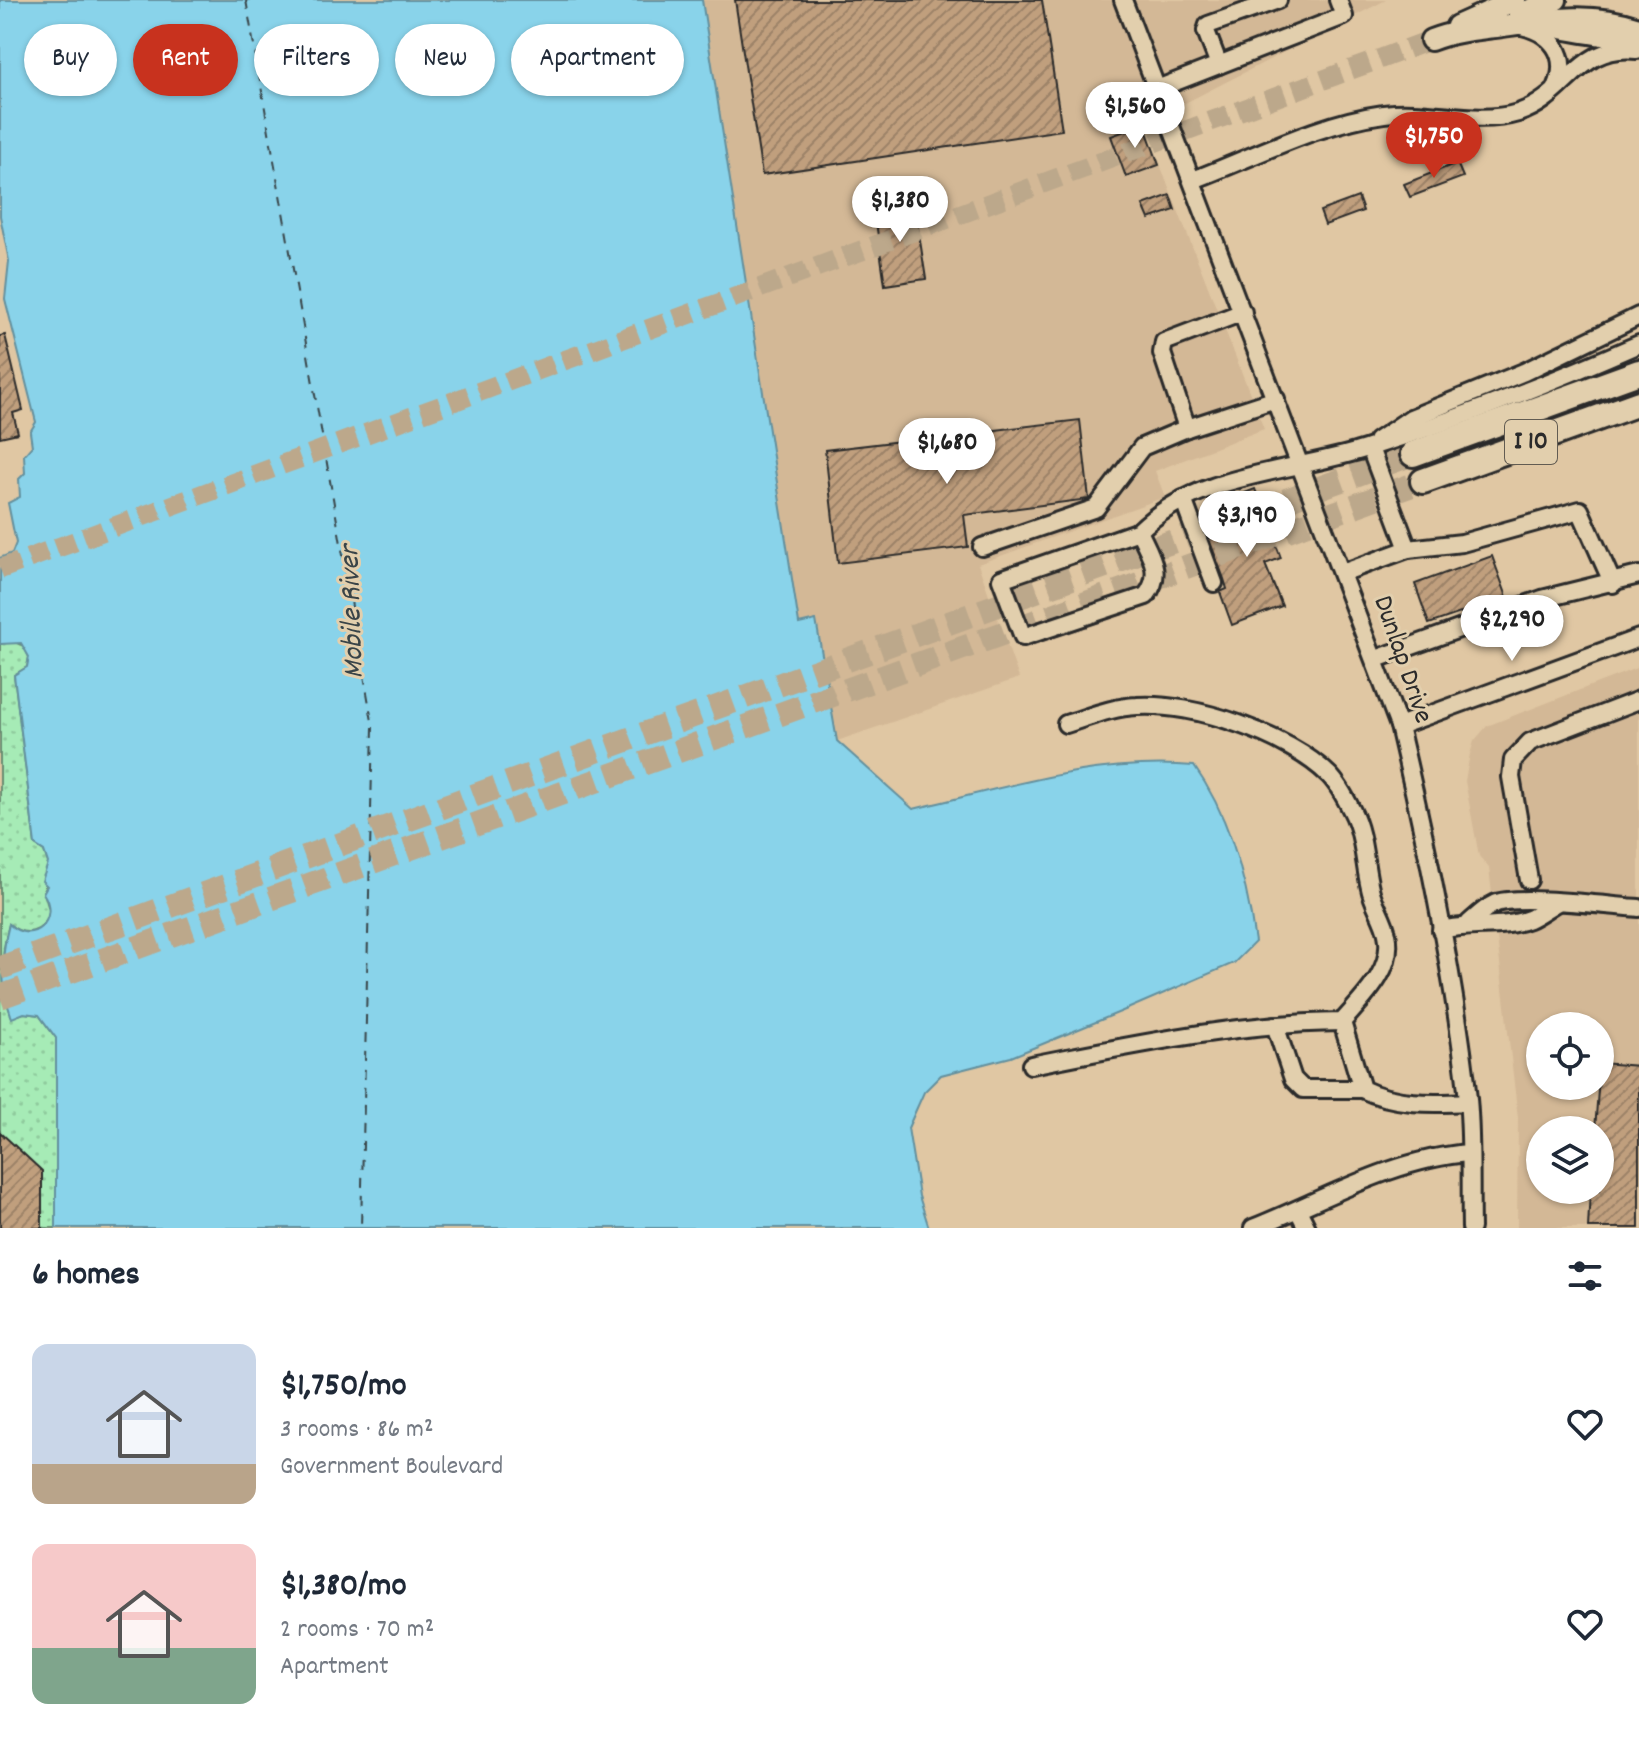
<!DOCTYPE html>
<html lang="en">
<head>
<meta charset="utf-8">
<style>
  :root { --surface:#fff; --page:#f6f6f7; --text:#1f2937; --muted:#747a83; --accent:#c8321e }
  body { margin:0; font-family:Dekko,sans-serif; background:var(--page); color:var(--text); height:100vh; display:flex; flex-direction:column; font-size:30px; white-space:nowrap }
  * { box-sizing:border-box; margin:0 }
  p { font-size:26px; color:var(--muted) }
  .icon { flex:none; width:44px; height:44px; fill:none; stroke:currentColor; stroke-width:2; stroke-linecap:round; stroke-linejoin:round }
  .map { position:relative; height:1228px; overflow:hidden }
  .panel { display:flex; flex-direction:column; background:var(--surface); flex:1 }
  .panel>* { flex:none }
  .hud { position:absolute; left:24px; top:24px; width:800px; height:72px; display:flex; gap:16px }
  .fabs { position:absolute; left:1526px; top:1012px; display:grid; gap:16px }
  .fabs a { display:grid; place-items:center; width:88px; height:88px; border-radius:50%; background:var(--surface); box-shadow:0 2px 6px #0004; font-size:40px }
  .price { position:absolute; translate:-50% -68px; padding:0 18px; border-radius:28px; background:#fff; color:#222; font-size:26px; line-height:52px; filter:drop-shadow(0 2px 4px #0008) }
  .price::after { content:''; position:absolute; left:50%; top:48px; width:24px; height:18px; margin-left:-12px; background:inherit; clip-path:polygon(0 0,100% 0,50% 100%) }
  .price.selected { background:var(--accent); color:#fff }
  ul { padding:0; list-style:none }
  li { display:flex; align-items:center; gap:24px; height:200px; padding:0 32px }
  li span { display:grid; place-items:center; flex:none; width:224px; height:160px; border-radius:16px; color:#555 }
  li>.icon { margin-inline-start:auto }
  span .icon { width:96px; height:96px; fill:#fffc; stroke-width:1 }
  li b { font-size:34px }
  h2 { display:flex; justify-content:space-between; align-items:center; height:96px; padding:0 32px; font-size:34px }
  .tag { padding:0 28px; border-radius:36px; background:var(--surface); box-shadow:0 2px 6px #0004; font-size:28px; line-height:72px }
  .tag.selected { background:var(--accent); color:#fff }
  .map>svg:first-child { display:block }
  .built { fill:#d3b896; fill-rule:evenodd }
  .park { fill:url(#park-dots); stroke:#688b70; stroke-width:2 }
  .water { fill:#89d3ea; stroke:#63909e; stroke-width:2 }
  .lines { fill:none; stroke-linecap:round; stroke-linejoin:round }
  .ferry { stroke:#394448; stroke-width:2; stroke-dasharray:10 8; stroke-linecap:butt }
  .building { fill:url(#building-hatch); stroke:#2b2b2b; stroke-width:2 }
  .major-tunnel { stroke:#bca88b; stroke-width:20; stroke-dasharray:20 10; stroke-linecap:butt }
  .highway-tunnel { stroke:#bca88b; stroke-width:24; stroke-dasharray:24 12; stroke-linecap:butt }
  .minor-casing { stroke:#2b2b2b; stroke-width:22 }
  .major-casing { stroke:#2b2b2b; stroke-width:26 }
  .highway-casing { stroke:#2b2b2b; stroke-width:30 }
  .minor { stroke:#e2cfad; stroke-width:16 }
  .major { stroke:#e2cfad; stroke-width:20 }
  .highway { stroke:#e2cfad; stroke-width:24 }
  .labels { text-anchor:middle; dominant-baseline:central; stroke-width:6; stroke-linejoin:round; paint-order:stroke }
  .shield { fill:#e2cfad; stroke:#625c52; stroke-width:2 }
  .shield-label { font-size:26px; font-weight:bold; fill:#2b2b2b }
  .street-label { font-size:28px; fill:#2b2b2b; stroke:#e2cfad }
  .water-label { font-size:30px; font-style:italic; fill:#394448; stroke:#e2cfad }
</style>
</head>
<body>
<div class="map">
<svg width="1639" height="1228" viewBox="0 0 1639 1228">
  <defs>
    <pattern id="park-dots" width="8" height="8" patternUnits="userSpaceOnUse" patternTransform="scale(2)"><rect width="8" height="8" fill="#a6ebb6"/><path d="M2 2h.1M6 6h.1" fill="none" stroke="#8fca9d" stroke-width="1.8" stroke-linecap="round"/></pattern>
    <pattern id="building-hatch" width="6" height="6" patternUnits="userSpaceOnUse" patternTransform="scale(2)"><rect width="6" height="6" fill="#c09f7d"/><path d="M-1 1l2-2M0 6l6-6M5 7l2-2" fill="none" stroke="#9c8267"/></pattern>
  </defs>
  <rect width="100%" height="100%" fill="#e0c7a3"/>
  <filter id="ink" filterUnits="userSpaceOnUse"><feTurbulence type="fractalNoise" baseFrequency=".0125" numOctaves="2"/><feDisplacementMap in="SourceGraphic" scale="16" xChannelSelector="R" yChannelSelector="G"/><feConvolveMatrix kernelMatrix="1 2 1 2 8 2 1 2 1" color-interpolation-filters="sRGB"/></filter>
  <g filter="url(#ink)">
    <!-- built -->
    <g class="built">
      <path d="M702,0H1386L1144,124L1264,429L1155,471L1165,497L978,564L1019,678L837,741L816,620L799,625Z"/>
      <path d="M1639,667V1228H1517L1518,1118L1489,868L1479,856L1465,781L1470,754L1474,741L1487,726ZM1540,1026H1600V1086H1540ZM1540,1130H1600V1190H1540Z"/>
    </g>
    <!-- park -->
    <path class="park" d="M12,641L24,646L29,657L27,667L14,675L35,845L44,851L48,863L44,893L50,913C43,933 25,938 9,924C0,957 0,986 12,1017L24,1013L39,1015L56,1038V1228H0V644Z"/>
    <!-- water -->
    <path class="water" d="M0,0H702L799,624L816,620L837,741L913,809C1004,788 1099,757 1194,766C1229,815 1247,882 1255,942L1234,963L1125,1010L1011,1057L941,1075L924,1092L908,1128L919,1196L929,1228H56V1038L39,1015L24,1013L12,1018C0,987 1,955 9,924C32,947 61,919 43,893L47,886L42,881L48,863L44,851L35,845L14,675L27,667L29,657L21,643L0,644V558L12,553L16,543L8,503L20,497L19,479L25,473L24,455L32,446L30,432L36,422L5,299L9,261L0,216Z"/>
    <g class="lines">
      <!-- ferry -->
      <path class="ferry" d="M246,0L373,727L361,1228"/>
    </g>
    <!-- building -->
    <g class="building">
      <path d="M735,0H1042L1062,130L762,175Z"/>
      <path d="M1144,124L1159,165L1126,177L1111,136Z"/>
      <path d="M1457,163L1463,177L1410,197L1404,184Z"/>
      <path d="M1170,195L1175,210L1149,219L1143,205Z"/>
      <path d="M1358,197L1363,211L1325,225L1320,211Z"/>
      <path d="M914,202L926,279L885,285L874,208Z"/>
      <path d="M5,335L23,410L13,413L18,433L0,437V336Z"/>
      <path d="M1080,420L1089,499L964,515L968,547L838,563L825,450Z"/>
      <path d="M1255,489L1281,558L1265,564L1282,606L1232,625L1220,592L1227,589L1224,579L1209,539L1232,530L1221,502Z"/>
      <path d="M1492,556L1507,597L1429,624L1415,584Z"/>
      <path d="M1600,1063L1639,1066V1228H1588L1590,1190H1600V1130H1595Z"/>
      <path d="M0,1132L42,1171V1228H0Z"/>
    </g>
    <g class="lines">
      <!-- major-tunnel -->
      <path class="major-tunnel" d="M0,569L1431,40"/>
      <!-- highway-tunnel -->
      <g class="highway-tunnel">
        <path d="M0,968L1413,454"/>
        <path d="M0,997L1423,481"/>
      </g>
      <defs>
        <g id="minor">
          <path d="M1123,0L1399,726C1428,849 1454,974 1468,1099C1472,1142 1470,1185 1471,1228"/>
          <path d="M1517,25C1551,31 1571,55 1556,88"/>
          <path d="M1219,65L1206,31L1208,25L1278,0"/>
          <path d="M1157,89L1344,16L1338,0"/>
          <path d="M1193,180C1254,157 1318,123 1384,114C1428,108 1475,126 1518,113C1568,97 1578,43 1637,50"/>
          <path d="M1187,428L1162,353L1164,342L1243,312"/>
          <path d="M1377,441L1411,418L1524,372L1639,316"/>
          <path d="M1370,448L1408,549"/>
          <path d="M1183,499L1214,583"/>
          <path d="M1139,531C1198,472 1290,473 1365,449C1458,419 1550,383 1639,344"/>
          <path d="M1139,531C1150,555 1164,573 1146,596L1023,637L1001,579Z"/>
          <path d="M982,547L1096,508L1142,447L1187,428L1276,399"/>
          <path d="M1342,573L1408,549L1462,543L1580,510L1613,584"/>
          <path d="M1376,659L1542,599L1639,575"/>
          <path d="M1399,726L1639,638"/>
          <path d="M1529,880L1511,777L1513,760L1530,742L1639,700"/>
          <path d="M1469,923C1476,917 1485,908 1494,904C1515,894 1610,906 1639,908"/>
          <path d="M1441,930C1470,923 1504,929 1529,919C1538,915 1547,908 1556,903"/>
          <path d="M1342,1022L1362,1089C1394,1105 1433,1104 1468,1102"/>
          <path d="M1275,1025L1293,1079L1303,1089H1362"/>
          <path d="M1031,1065C1134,1045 1236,1023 1342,1022C1363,998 1395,969 1387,934C1384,918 1373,904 1370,888C1364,863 1364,834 1352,811C1346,799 1338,784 1329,775C1289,735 1193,702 1137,706C1112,707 1089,717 1066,724"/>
          <path d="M1298,1210L1307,1228"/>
          <path d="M1253,1228C1323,1200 1395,1158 1470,1153"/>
        </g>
        <g id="major">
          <path d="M1519,14L1556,0"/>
          <path d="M1457,26L1515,0"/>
          <path d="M1431,40C1456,30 1484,29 1510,25C1557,18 1593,13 1639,28"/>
        </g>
        <g id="highway">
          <path d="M1539,20C1572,31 1606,31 1639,41"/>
          <path d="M1413,454L1639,372"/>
          <path d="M1423,481L1639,403"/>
        </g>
      </defs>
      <!-- minor casing -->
      <use href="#minor" class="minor-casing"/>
      <!-- major casing -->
      <use href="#major" class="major-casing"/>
      <!-- highway casing -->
      <use href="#highway" class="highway-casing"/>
      <!-- minor -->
      <use href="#minor" class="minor"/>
      <!-- major -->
      <use href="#major" class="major"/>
      <!-- highway -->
      <use href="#highway" class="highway"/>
    </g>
  </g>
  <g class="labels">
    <!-- shield labels -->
    <rect class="shield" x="1505" y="420" width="52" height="44" rx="6"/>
    <g class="shield-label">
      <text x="1531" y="442">I 10</text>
    </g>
    <!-- street labels -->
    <g class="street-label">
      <text transform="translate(1401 660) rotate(71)">Dunlap Drive</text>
    </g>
    <!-- water labels -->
    <g class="water-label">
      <text transform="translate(354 612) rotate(-92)">Mobile River</text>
    </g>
  </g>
</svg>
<div class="fabs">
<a><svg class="icon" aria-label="locate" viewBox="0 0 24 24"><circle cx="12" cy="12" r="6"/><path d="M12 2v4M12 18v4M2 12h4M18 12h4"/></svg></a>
<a><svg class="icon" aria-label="layers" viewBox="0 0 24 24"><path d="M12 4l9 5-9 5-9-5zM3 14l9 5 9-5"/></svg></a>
</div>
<b class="price" style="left:1135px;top:150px">$1,560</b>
<b class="price selected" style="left:1434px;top:180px">$1,750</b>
<b class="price" style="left:900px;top:244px">$1,380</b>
<b class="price" style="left:947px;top:486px">$1,680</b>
<b class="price" style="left:1247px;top:559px">$3,190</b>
<b class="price" style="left:1512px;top:663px">$2,290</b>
<div class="hud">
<a class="tag">Buy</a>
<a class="tag selected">Rent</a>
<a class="tag">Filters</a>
<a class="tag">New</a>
<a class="tag">Apartment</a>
</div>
</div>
<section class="panel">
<h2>6 homes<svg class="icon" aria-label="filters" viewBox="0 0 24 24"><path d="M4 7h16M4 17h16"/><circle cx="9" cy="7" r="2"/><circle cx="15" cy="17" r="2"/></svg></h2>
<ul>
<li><span style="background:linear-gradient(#c9d6e8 75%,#b9a48a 0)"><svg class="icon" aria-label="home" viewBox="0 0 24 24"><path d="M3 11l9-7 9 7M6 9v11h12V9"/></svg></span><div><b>$1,750/mo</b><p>3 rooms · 86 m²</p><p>Government Boulevard</p></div><svg class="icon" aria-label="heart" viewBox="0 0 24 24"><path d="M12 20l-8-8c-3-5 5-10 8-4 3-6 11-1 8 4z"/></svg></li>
<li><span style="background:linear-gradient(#f6c9c9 65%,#7fa58c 0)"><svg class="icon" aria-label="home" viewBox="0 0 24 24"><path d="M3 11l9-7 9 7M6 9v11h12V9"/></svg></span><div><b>$1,380/mo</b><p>2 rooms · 70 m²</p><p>Apartment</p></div><svg class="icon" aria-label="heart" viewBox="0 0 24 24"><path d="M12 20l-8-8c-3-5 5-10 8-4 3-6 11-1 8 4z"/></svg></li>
</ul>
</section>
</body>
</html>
